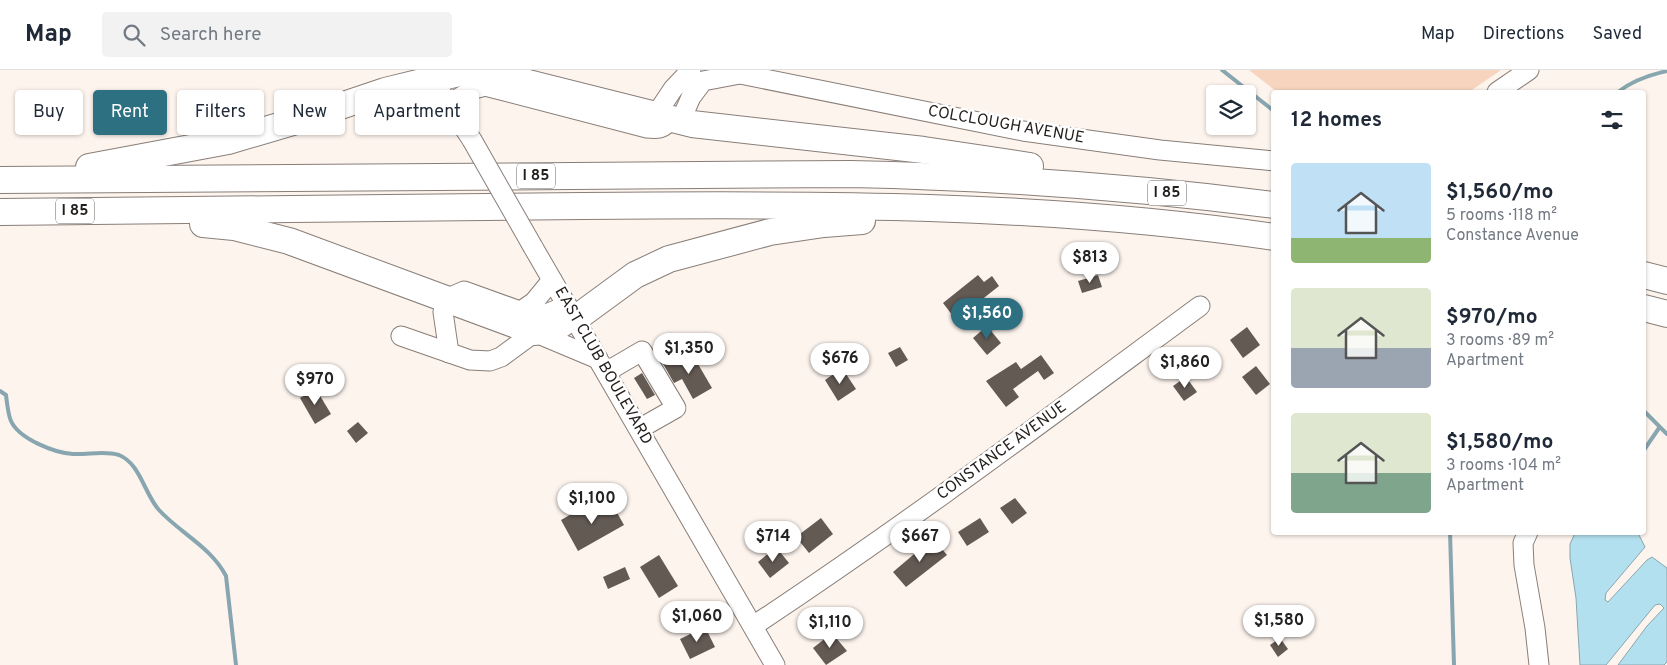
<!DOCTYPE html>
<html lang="en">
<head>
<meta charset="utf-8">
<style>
  :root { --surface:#fff; --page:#f2f2f3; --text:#1f2937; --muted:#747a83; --line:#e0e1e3; --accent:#2d7082 }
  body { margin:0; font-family:Overpass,sans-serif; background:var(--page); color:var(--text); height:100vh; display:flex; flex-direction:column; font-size:19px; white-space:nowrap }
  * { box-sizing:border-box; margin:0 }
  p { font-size:16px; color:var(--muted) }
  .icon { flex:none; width:28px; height:28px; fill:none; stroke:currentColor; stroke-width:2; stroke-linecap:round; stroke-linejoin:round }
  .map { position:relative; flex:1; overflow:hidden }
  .drawer { position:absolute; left:1271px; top:20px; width:375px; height:445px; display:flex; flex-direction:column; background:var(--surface); border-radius:5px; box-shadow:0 1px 4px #0004 }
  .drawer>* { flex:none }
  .hud { position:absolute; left:15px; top:20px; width:475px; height:45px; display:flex; gap:10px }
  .buttons { position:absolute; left:1206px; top:15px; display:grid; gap:10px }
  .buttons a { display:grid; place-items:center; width:50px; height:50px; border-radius:5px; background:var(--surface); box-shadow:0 1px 4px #0004; font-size:25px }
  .price { position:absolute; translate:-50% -42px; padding:0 11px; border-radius:18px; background:#fff; color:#222; font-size:16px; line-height:32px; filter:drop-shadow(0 1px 2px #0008) }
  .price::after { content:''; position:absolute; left:50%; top:30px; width:15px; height:11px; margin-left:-8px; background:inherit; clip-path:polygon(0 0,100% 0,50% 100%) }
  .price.current { background:var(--accent); color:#fff }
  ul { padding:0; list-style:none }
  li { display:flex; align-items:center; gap:15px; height:125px; padding:0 20px }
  li span { display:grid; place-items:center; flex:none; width:140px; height:100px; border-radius:5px; color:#555 }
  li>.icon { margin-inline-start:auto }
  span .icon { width:60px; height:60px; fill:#fffc; stroke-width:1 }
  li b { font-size:21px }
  h2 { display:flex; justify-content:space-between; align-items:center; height:60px; padding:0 20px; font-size:21px }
  .chip { padding:0 18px; border-radius:5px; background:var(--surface); box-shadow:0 1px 4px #0004; font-size:18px; line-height:45px }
  .chip.current { background:var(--accent); color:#fff }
  header { display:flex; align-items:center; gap:30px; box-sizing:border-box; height:70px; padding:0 25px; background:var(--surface); border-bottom:1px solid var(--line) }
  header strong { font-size:24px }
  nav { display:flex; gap:28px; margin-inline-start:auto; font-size:18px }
  .search { width:350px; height:45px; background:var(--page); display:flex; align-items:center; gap:12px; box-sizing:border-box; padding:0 18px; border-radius:5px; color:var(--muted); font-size:19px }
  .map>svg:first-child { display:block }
  .green { fill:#f7d4be }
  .water { fill:#b3e0ee; stroke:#88a6af }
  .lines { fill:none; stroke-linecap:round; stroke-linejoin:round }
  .stream { stroke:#88a6af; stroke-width:4 }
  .building { fill:#645a54 }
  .minor-casing { stroke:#897e78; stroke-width:21 }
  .highway-casing { stroke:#897e78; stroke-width:28 }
  .minor { stroke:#fff; stroke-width:19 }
  .highway { stroke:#fff; stroke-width:26 }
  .minor-bridge-casing { stroke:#897e78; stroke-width:21; stroke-linecap:butt }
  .minor-bridge { stroke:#fff; stroke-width:19 }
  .labels { text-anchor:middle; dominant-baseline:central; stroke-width:5; stroke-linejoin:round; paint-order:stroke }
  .shield { fill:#fff; stroke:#646260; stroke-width:1 }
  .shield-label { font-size:15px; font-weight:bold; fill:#221e1c }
  .street-label { font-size:16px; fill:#221e1c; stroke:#fff }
</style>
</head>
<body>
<header>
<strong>Map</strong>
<div class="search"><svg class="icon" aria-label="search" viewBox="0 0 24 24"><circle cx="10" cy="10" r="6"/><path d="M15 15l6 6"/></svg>Search here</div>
<nav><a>Map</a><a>Directions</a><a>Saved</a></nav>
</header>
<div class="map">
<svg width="1667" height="595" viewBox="0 0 1667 595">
  <rect width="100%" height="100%" fill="#fdf4ee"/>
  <!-- green -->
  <path class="green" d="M1249,0H1501L1469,22H1277Z"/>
  <!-- water -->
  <path class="water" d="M1575,463H1638L1645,477L1606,523L1605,530L1608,532L1647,490L1652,487L1667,498V592L1664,595H1618L1647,556L1664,538L1660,534L1655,535L1606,595H1580L1576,528L1570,488V474Z"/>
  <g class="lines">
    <!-- stream -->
    <g class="stream">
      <path d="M1222,0L1274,41"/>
      <path d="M1618,22C1632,11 1649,5 1667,1"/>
      <path d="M0,321L6,325C7,333 8,344 11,351C19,369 55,383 73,384C88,385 104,380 119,385C140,393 145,425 159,440C180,463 211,477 226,506L236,595"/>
      <path d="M1644,341L1667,364"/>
      <path d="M1644,380L1659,358"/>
      <path d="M1450,462L1454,595"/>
    </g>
  </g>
  <!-- building -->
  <g class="building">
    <path d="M978,205L984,212L992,206L999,216L956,250L943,233Z"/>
    <path d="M1098,205L1102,217L1082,223L1078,211Z"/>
    <path d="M987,256L1001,273L987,285L973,268Z"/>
    <path d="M1247,257L1260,275L1243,288L1230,270Z"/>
    <path d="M900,277L908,290L896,297L888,283Z"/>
    <path d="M691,282L712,318L693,329L682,309L674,313L662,292L668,289L671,294Z"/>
    <path d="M1041,285L1054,303L1044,310L1038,301L1013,319L1019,327L1006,337L986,311L1016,292L1021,299Z"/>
    <path d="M1256,296L1270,314L1256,325L1242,307Z"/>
    <path d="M842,298L856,319L838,331L825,310Z"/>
    <path d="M642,303L655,325L647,329L634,308Z"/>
    <path d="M1186,307L1197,322L1184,331L1173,316Z"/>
    <path d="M316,319L331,344L315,354L300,328Z"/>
    <path d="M358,352L368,363L356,373L347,361Z"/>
    <path d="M1015,428L1027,443L1012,454L1000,438Z"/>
    <path d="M611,432L624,455L578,481L561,450L587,435L591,443Z"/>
    <path d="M821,448L833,464L809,483L796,467Z"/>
    <path d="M980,448L989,462L967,476L958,462Z"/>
    <path d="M933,468L947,485L906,517L893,502Z"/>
    <path d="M776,477L789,493L770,508L758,492Z"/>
    <path d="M659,485L678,516L659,528L640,497Z"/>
    <path d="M625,497L630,509L608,519L603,507Z"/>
    <path d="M705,557L715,577L690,589L680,569Z"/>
    <path d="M832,563L847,581L826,595L813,578Z"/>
    <path d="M1280,568L1288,579L1278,587L1270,575Z"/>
  </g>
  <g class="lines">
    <defs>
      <g id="minor">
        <path d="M426,0L472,70"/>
        <path d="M734,0L740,4L1023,61L1160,80L1274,91"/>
        <path d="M1497,22L1529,0"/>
        <path d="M449,34L474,19L485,16L647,58C657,59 665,59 669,50"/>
        <path d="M655,46L673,19L691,0"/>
        <path d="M680,52L691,27L703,11L740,4"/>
        <path d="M533,177L775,595"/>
        <path d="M521,241L534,232L552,210"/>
        <path d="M536,263L598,289"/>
        <path d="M401,266L470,290L490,291L501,287L535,262L562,258L575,249"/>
        <path d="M449,283L443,242L446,229L464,221L531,245C545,246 554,241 567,235"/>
        <path d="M606,302L642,281L676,338L639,359"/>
        <path d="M1528,462L1523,473L1524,495L1535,558L1539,595"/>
        <path d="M753,556C906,455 1052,345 1200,236"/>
      </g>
      <g id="highway">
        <path d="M476,0L692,54L924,80L1030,96"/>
        <path d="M89,97L228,71L296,51L385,21L471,0"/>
        <path d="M0,110L850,104C992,107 1133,117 1274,135"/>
        <path d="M0,142C194,140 389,138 583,136C813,134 1046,133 1274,167"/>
        <path d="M203,154L234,157L289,171L535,262"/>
        <path d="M1644,205L1667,211"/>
        <path d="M1644,238L1667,244"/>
        <path d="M575,249L635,205L669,189L770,162L824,154L862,151"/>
      </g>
    </defs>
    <!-- minor casing -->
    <use href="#minor" class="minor-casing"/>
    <!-- highway casing -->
    <use href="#highway" class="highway-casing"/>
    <!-- minor -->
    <use href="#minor" class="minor"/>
    <!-- highway -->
    <use href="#highway" class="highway"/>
    <defs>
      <path id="minor-bridge" d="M472,70L533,177"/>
    </defs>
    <!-- minor-bridge casing -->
    <use href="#minor-bridge" class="minor-bridge-casing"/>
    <!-- minor-bridge -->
    <use href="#minor-bridge" class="minor-bridge"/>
  </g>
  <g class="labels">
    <!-- shield labels -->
    <g class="shield">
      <rect x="517" y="93.5" width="38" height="25" rx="4"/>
      <rect x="1148" y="110.5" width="38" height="25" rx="4"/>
      <rect x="56" y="128.5" width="38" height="25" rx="4"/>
    </g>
    <g class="shield-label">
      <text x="536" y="106">I 85</text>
      <text x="1167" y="123">I 85</text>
      <text x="75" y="141">I 85</text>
    </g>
    <!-- street labels -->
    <g class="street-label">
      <text transform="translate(1006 55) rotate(10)">COLCLOUGH AVENUE</text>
      <text transform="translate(603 296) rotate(60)">EAST CLUB BOULEVARD</text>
      <text transform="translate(1002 381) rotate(-36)">CONSTANCE AVENUE</text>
    </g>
  </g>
</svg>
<div class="buttons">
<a><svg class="icon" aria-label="layers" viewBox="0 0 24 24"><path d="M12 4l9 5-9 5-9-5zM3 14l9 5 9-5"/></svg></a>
</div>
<b class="price" style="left:1090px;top:214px">$813</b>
<b class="price current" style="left:987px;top:270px">$1,560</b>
<b class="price" style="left:689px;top:305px">$1,350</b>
<b class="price" style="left:840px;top:315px">$676</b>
<b class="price" style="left:1185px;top:319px">$1,860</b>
<b class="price" style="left:315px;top:336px">$970</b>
<b class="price" style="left:592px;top:455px">$1,100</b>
<b class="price" style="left:773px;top:493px">$714</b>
<b class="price" style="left:920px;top:493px">$667</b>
<b class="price" style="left:697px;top:573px">$1,060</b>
<b class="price" style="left:1279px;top:577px">$1,580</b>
<b class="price" style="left:830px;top:579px">$1,110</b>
<div class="hud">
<a class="chip">Buy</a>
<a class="chip current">Rent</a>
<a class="chip">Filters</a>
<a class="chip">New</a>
<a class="chip">Apartment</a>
</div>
<section class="drawer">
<h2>12 homes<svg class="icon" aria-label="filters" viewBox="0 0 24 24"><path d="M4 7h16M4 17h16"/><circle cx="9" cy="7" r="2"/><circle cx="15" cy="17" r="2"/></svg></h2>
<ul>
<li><span style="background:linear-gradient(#bfe0f5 75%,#8fb573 0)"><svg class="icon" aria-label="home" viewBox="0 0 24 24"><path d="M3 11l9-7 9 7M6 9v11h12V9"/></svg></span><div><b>$1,560/mo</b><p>5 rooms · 118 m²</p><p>Constance Avenue</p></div></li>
<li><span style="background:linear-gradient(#dfe7d0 60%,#9aa5b1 0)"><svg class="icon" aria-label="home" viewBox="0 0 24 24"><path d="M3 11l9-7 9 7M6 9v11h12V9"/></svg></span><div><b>$970/mo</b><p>3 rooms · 89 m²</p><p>Apartment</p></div></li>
<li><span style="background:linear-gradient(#dfe7d0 60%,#7fa58c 0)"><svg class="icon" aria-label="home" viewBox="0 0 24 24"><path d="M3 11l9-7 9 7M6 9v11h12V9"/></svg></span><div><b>$1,580/mo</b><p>3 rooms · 104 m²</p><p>Apartment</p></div></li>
</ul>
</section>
</div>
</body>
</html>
